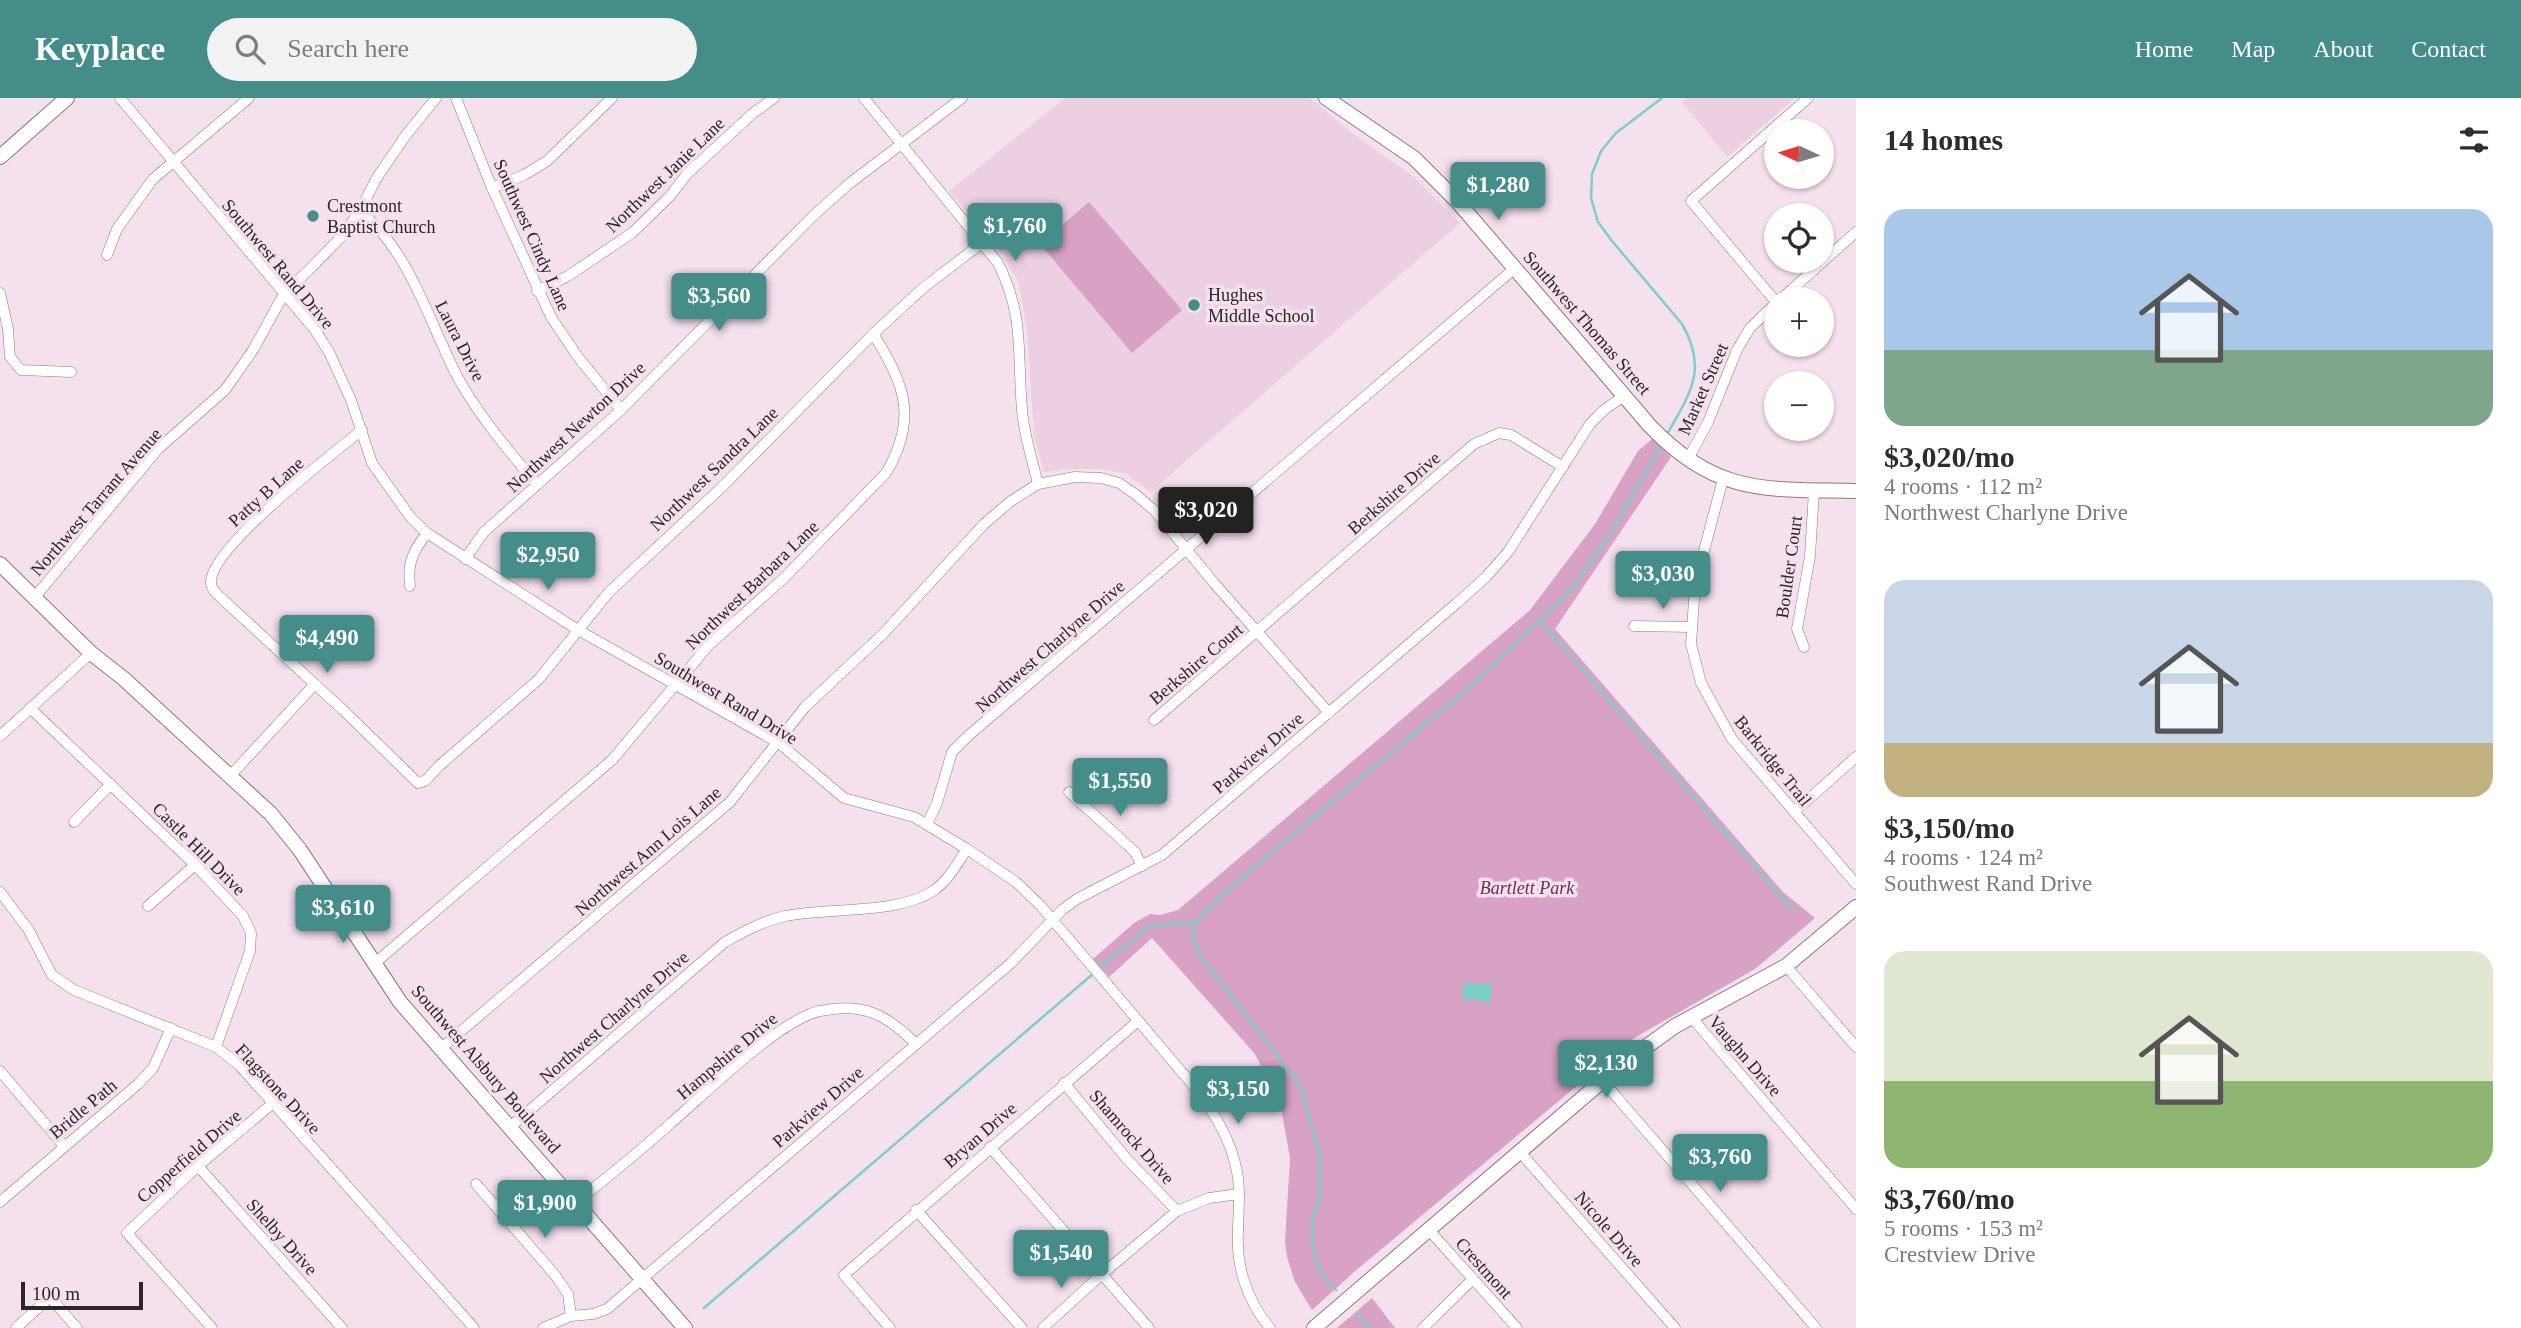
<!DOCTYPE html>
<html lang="en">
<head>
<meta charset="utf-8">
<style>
  :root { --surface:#fff; --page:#f2f2f3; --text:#2b2b33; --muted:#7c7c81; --accent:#458d89 }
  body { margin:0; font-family:"Times New Roman",serif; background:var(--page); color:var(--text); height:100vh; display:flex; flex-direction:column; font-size:26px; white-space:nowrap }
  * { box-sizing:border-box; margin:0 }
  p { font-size:23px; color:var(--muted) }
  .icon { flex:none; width:38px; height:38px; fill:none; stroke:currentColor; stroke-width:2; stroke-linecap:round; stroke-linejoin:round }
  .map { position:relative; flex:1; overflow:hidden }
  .details { display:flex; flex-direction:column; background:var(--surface); width:665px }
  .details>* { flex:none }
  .needle { width:46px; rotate:274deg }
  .buttons { position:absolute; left:1764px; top:21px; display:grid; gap:14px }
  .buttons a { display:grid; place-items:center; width:70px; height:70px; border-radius:50%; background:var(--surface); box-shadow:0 2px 5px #0004; font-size:35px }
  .scale { position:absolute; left:21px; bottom:18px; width:122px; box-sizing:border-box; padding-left:7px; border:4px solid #2c2529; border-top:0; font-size:19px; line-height:24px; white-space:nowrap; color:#2c2529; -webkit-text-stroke:5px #f5e0ed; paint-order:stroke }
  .price { position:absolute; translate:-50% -60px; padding:0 16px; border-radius:7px; background:var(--accent); color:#fff; font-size:23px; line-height:46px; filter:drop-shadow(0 2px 4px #0008) }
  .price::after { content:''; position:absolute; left:50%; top:42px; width:21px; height:16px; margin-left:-10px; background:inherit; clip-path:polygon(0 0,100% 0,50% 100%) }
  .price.on { background:#222; color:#fff }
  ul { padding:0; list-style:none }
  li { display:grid; align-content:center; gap:14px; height:371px; padding:0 28px }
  li span { display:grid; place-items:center; height:217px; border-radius:21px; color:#555 }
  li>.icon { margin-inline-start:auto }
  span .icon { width:126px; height:126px; fill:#fffc; stroke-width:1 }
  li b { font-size:30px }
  h2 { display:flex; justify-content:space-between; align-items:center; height:84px; padding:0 28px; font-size:30px }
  header { display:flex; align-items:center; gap:42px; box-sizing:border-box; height:98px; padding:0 35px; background:var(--accent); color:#fff }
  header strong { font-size:33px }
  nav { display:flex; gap:38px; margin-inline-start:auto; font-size:24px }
  .search { width:490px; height:63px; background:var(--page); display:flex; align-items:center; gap:18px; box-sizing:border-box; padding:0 24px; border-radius:38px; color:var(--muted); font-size:26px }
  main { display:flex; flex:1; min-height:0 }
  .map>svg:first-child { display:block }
  .built { fill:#ecd0e1 }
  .green { fill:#d8a2c5 }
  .water { fill:#7ecec9 }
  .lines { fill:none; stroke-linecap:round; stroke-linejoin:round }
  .stream { stroke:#7ecec9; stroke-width:2.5 }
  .street-casing { stroke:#8c7985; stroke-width:11 }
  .secondary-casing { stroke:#8c7985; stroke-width:16 }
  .street { stroke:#fff; stroke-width:10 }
  .secondary { stroke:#fff; stroke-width:14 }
  .poi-dot { fill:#458d89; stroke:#f5e0ed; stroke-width:2.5 }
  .labels { text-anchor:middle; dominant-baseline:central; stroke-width:7; stroke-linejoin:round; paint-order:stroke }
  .street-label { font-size:18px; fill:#2c2529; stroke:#f5e0ed }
  .poi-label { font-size:18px; fill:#2c2529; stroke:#f5e0ed; text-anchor:start }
  .park-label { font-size:18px; font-style:italic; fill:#6d2c5a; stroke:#f5e0ed }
</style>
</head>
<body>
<header>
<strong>Keyplace</strong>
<div class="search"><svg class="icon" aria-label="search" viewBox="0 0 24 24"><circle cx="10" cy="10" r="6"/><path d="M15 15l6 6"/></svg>Search here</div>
<nav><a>Home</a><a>Map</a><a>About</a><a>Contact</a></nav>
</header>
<main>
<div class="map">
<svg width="1856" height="1230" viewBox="0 0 1856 1230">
  <rect width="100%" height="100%" fill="#f5e0ed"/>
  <!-- built -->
  <g class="built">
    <path d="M1065,0H1310L1352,35L1413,78L1460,125L1150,394L1127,376L1102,371H1070L1044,374L1034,337L1027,230L1018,183L999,152L949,93Z"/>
    <path d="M1687,0H1795L1727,59L1682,4Z"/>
  </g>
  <!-- green -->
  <g class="green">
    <path d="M1089,104L1182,212L1132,255L1040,146Z"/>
    <path d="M1652,341L1671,359L1555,531L1783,794L1815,820L1755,871L1634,940L1354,1174L1312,1212L1295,1184L1287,1159L1285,1143L1290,1060L1280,1004L1255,956L1152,840L1109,879L1093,861L1134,825L1150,816L1160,817L1178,812L1530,512L1595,426L1638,353Z"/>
    <path d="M1372,1200L1395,1230H1337Z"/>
  </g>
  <!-- water -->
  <path class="water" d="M1487,884H1491L1490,905H1485V903L1462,901L1463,885L1486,886Z"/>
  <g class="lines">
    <!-- stream -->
    <g class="stream">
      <path d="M1662,0L1616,35L1601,53L1592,76L1591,100L1598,124L1612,143L1682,226C1709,272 1689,297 1666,338"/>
      <path d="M1539,522L1792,811"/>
      <path d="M1099,870L1147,830L1155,827L1192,825"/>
      <path d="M1336,1192L1320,1174L1313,1150L1312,1126L1319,1102L1320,1059L1300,987L1198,855L1192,835L1194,825L1241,780L1471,588L1571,492L1612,433L1661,347"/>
      <path d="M704,1210L1094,875"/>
      <path d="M1357,1215L1370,1230"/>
    </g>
    <defs>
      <g id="street">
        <path d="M120,0L315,232L329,254L351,302L372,365L411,420L427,435L578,532L779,645L844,700L914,719L967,751L1016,784L1040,807L1197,992C1216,1018 1231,1042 1237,1074C1241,1094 1238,1114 1238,1134C1236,1168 1247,1203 1270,1230"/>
        <path d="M456,0L492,90L551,219L578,259L621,312"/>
        <path d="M864,0L998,165C1025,219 1017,255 1022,312C1024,337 1032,361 1038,386"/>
        <path d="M492,90L524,77L547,63L612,0"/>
        <path d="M360,113C411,155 428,222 457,278C478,317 509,353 537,387"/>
        <path d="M107,157L117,131L153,81L249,0"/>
        <path d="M537,193L568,178L632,135L670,98L687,76L752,16L774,0"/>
        <path d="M0,195L8,231L10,259L21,272L71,274"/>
        <path d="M1781,201L1856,134"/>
        <path d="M1776,204L1691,103L1808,0"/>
        <path d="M362,332C333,355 208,452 211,485C211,491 216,495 220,499L342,611L418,685L425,683L439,668L539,581L609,494L722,389L873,236L923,190L982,145"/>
        <path d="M1688,361L1708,324L1737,252L1750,230L1776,205"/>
        <path d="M1723,381L1695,487L1691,546L1701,585L1732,641L1856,786"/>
        <path d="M465,461L484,434L621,312L815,116L850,85L962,0"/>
        <path d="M410,488C407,465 413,453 427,435"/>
        <path d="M35,499L158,351L225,292L253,252L285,194L308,173L341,139L360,113L376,81L406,37L436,0"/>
        <path d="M1634,528L1691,529"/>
        <path d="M1804,549L1797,531L1810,458L1814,392"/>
        <path d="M31,611L195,767L243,818L251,835L250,853L216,949"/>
        <path d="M1154,622L1474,346L1499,335L1511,337L1563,369"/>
        <path d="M0,638L91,555"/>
        <path d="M231,677L315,586"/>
        <path d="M1069,694L1135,754L1142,768"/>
        <path d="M1794,714L1856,659"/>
        <path d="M74,724L111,686"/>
        <path d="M927,726L937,705L952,654L968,638L1515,170"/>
        <path d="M0,794L28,831L52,877L74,892L216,949L240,968L474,1230"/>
        <path d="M148,808L195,767"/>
        <path d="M375,865L612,662L708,548L784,480L886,375C918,321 905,285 873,236"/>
        <path d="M1786,868L1856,949"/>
        <path d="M1692,920L1856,1111"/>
        <path d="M440,951L730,704L805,609L883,536L984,426L1011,403L1038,386L1075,379L1101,380L1119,385L1135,396L1155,413L1214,485L1329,615"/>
        <path d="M0,973L64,1048"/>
        <path d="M1602,982L1816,1230"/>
        <path d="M1064,985L1126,1060L1177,1113"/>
        <path d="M509,1030L725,844C745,833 763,823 785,818C828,809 896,817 933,793C948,783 957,766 967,751"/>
        <path d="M990,1049L1149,1230"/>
        <path d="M1519,1053L1675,1230"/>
        <path d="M198,1068L342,1230"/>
        <path d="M476,1086L555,1177L568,1196L571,1218"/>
        <path d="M0,1104L138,986L153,970L171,930"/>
        <path d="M576,1104C608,1079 640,1053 671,1025C705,996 780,921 820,913C863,904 886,916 916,946"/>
        <path d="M916,1112L1022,1230"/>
        <path d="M1428,1131L1517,1230"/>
        <path d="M16,1230L50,1199L77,1230"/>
        <path d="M212,1230L127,1135L198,1068L272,1006"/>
        <path d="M543,1230L571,1218L593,1216L607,1211L1011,865L1063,811L1077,801L1162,757L1457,505L1486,479L1508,454L1590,326L1604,312L1625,297"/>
        <path d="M890,1230L844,1177L1138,923"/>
        <path d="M1043,1230L1101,1177L1177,1113L1209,1100L1239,1096"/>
        <path d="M1423,1230L1473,1181"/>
      </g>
      <g id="secondary">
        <path d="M1326,0L1414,60L1457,103L1650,328C1717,398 1766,391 1856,393"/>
        <path d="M0,59L67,0"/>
        <path d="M0,466L91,555L124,581L271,716L300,752L400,904L685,1230"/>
        <path d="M1314,1230L1621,967L1675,928L1786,868L1856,809"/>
      </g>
    </defs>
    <!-- street casing -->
    <use href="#street" class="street-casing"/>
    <!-- secondary casing -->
    <use href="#secondary" class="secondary-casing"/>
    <!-- street -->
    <use href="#street" class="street"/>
    <!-- secondary -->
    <use href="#secondary" class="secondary"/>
  </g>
  <!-- markers -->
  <g class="poi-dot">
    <circle cx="313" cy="118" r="7"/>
    <circle cx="1194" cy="207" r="7"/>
  </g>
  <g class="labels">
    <!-- street labels -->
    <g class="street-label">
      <text transform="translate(665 77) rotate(-44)">Northwest Janie Lane</text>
      <text transform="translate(532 137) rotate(66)">Southwest Cindy Lane</text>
      <text transform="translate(278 166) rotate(50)">Southwest Rand Drive</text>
      <text transform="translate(1587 225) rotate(49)">Southwest Thomas Street</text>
      <text transform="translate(460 243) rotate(63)">Laura Drive</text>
      <text transform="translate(1703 291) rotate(-66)">Market Street</text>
      <text transform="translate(576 329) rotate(-43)">Northwest Newton Drive</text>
      <text transform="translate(714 371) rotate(-44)">Northwest Sandra Lane</text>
      <text transform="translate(266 394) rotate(-42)">Patty B Lane</text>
      <text transform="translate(1394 395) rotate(-41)">Berkshire Drive</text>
      <text transform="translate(96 404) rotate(-49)">Northwest Tarrant Avenue</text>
      <text transform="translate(1789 469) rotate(-82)">Boulder Court</text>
      <text transform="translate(752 487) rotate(-44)">Northwest Barbara Lane</text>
      <text transform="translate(1050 548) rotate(-41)">Northwest Charlyne Drive</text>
      <text transform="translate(1196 566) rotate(-40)">Berkshire Court</text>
      <text transform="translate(726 600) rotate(31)">Southwest Rand Drive</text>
      <text transform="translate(1258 655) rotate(-41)">Parkview Drive</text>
      <text transform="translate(1773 663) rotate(51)">Barkridge Trail</text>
      <text transform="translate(199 751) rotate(45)">Castle Hill Drive</text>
      <text transform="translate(648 753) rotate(-41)">Northwest Ann Lois Lane</text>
      <text transform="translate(614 919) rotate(-41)">Northwest Charlyne Drive</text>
      <text transform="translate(727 958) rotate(-40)">Hampshire Drive</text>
      <text transform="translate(1745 958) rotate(49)">Vaughn Drive</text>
      <text transform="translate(486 971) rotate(49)">Southwest Alsbury Boulevard</text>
      <text transform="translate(278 991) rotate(47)">Flagstone Drive</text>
      <text transform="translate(818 1009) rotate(-41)">Parkview Drive</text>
      <text transform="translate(83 1011) rotate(-40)">Bridle Path</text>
      <text transform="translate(980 1037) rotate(-41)">Bryan Drive</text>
      <text transform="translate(1132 1039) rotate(49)">Shamrock Drive</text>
      <text transform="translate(189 1058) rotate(-41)">Copperfield Drive</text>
      <text transform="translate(1609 1131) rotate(49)">Nicole Drive</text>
      <text transform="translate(282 1139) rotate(48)">Shelby Drive</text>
      <text transform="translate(1484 1170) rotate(48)">Crestmont</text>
    </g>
    <!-- poi labels -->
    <g class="poi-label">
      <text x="327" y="108">Crestmont<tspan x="327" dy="21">Baptist Church</tspan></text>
      <text x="1208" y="197">Hughes<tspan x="1208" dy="21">Middle School</tspan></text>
    </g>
    <!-- park labels -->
    <g class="park-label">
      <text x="1527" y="790">Bartlett Park</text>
    </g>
  </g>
</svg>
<div class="buttons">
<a><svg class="needle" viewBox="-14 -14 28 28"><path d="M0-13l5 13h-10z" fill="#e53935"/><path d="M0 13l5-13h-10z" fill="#7c7c81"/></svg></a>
<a><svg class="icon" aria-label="locate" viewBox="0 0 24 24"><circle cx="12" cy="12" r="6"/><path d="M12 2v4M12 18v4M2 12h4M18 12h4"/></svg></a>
<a>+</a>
<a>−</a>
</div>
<div class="scale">100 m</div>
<b class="price" style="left:1498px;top:124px">$1,280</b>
<b class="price" style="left:1015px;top:165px">$1,760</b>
<b class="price" style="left:719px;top:235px">$3,560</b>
<b class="price on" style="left:1206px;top:449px">$3,020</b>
<b class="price" style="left:548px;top:494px">$2,950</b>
<b class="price" style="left:1663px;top:513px">$3,030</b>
<b class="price" style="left:327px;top:577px">$4,490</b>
<b class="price" style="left:1120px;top:720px">$1,550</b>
<b class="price" style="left:343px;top:847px">$3,610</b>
<b class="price" style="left:1606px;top:1002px">$2,130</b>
<b class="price" style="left:1238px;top:1028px">$3,150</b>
<b class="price" style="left:1720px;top:1096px">$3,760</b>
<b class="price" style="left:545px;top:1142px">$1,900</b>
<b class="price" style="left:1061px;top:1192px">$1,540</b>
</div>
<section class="details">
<h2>14 homes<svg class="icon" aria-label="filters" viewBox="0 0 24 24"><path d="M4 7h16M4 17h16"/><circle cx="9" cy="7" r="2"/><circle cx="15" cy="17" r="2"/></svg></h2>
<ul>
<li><span style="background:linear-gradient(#a9c7e8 65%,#7fa58c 0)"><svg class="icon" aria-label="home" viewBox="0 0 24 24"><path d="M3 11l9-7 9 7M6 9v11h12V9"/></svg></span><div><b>$3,020/mo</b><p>4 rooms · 112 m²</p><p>Northwest Charlyne Drive</p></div></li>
<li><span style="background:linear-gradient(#c9d6e8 75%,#c2b280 0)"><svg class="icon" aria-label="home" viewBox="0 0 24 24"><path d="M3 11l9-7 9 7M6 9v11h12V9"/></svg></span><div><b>$3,150/mo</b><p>4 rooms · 124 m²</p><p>Southwest Rand Drive</p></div></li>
<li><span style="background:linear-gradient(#dfe7d0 60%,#8fb573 0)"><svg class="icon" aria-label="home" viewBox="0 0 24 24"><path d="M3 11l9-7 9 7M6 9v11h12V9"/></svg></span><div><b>$3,760/mo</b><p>5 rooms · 153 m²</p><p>Crestview Drive</p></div></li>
</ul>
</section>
</main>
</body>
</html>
